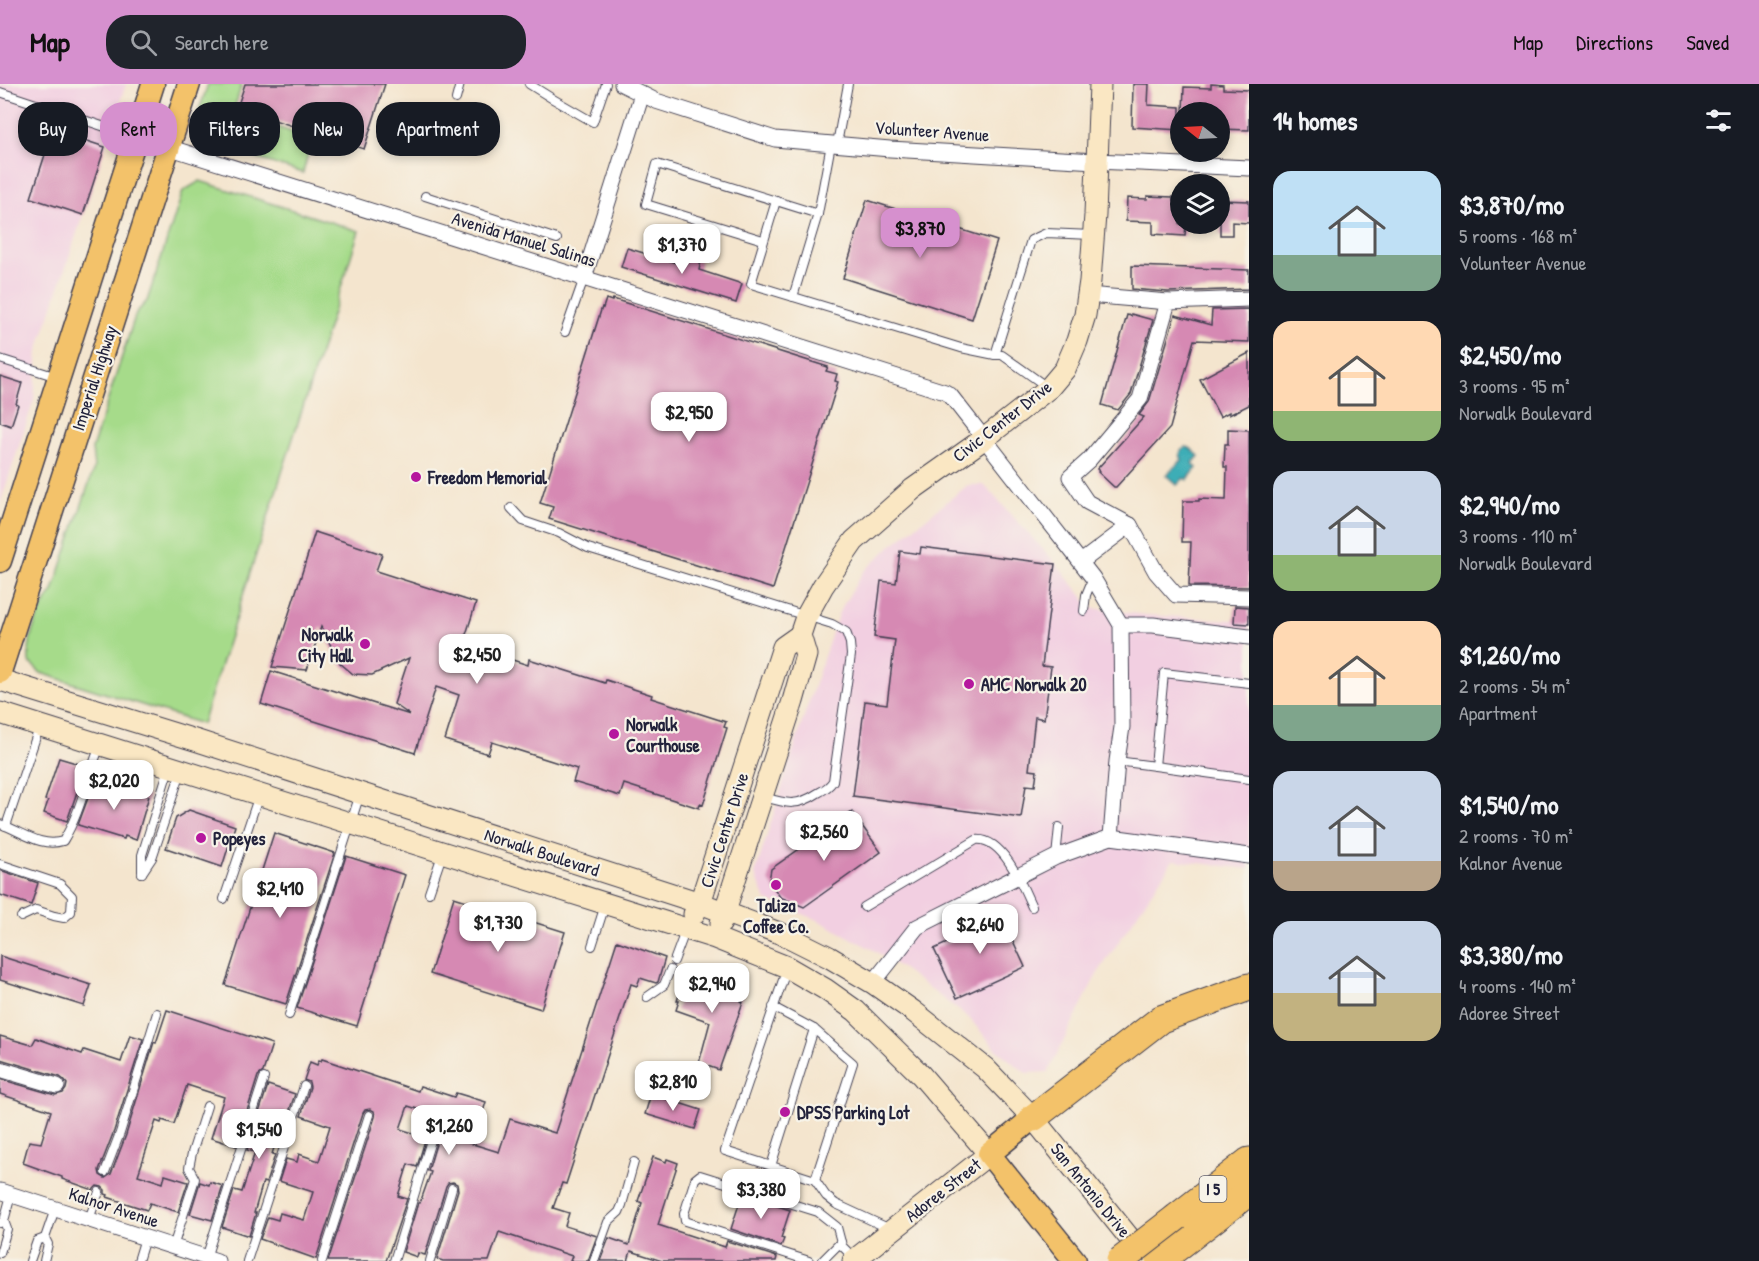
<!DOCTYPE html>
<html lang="en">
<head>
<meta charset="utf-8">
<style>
  :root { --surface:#171b24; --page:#20242c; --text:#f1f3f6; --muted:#9ea1a6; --accent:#d690ce }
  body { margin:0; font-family:"Patrick Hand",sans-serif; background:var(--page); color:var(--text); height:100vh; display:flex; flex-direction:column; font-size:22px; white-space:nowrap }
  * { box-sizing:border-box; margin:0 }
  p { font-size:20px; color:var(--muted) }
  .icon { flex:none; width:33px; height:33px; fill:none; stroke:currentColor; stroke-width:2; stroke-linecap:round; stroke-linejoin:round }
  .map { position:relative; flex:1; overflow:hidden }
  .details { display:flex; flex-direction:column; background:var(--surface); width:510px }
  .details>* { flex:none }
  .banner { position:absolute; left:18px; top:18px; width:570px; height:54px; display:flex; gap:12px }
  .needle { width:39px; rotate:288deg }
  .controls { position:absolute; left:1170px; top:18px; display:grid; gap:12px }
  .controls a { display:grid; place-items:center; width:60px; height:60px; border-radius:50%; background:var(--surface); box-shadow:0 3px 9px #0003; font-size:30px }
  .price { position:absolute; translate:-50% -51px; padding:0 14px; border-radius:12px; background:#fff; color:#222; font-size:20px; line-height:39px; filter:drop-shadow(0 2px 3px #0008) }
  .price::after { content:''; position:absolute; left:50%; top:36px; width:18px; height:14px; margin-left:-9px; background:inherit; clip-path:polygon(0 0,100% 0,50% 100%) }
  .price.active { background:var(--accent); color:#111 }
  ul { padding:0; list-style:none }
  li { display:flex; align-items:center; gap:18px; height:150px; padding:0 24px }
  li span { display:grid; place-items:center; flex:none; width:168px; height:120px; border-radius:18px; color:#555 }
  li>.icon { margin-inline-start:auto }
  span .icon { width:72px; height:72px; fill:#fffc; stroke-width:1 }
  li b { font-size:26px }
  h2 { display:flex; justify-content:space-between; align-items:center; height:72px; padding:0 24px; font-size:26px }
  .tag { padding:0 21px; border-radius:24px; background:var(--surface); box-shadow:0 3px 9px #0003; font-size:21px; line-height:54px }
  .tag.active { background:var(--accent); color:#111 }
  header { display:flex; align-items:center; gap:36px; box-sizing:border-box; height:84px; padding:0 30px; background:var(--accent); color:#111 }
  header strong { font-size:28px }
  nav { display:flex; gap:33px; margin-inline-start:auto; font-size:21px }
  .search { width:420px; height:54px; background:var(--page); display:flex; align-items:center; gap:15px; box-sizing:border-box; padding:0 21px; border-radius:24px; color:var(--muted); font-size:22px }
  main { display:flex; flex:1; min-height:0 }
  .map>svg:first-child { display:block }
  .built { fill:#f2cfe1 }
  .green { fill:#a6db8a; stroke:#647e62; stroke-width:1.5 }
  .water { fill:#3cadb6; stroke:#2f6878; stroke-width:1.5 }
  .building { fill:#d689b3 }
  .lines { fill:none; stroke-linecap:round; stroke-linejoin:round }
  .lane-casing { stroke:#423f51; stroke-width:10 }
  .street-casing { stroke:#423f51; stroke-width:17 }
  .secondary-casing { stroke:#423f51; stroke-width:23 }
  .primary-casing { stroke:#423f51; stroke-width:25 }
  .highway-casing { stroke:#423f51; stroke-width:29 }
  .lane { stroke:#fff; stroke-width:8 }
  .street { stroke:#fff; stroke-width:15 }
  .secondary { stroke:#fae7c3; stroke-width:21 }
  .primary { stroke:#f3c26a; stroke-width:22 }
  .highway { stroke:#f3c26a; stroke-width:27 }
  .highway-bridge-casing { stroke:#423f51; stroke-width:29; stroke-linecap:butt }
  .highway-bridge { stroke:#f3c26a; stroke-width:27 }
  .poi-dot { fill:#b5179e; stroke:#f7f3e8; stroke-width:2 }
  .labels { text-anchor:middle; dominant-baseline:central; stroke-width:4.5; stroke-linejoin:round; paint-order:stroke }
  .shield { fill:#f7f3e8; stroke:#62616f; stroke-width:1.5 }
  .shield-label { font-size:16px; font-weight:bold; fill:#22223b }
  .street-label { font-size:18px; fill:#22223b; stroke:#f7f3e8 }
  .poi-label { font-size:18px; font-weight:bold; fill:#22223b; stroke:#f7f3e8; text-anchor:start }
</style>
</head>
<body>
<header>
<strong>Map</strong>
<div class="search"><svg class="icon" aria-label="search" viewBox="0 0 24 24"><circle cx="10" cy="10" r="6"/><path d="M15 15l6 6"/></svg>Search here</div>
<nav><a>Map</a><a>Directions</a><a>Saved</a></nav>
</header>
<main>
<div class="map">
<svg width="1249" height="1177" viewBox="0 0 1249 1177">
  <rect width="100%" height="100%" fill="#f7f3e8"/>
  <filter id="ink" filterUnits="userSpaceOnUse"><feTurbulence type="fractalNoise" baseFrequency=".0167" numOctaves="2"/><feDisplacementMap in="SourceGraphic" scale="12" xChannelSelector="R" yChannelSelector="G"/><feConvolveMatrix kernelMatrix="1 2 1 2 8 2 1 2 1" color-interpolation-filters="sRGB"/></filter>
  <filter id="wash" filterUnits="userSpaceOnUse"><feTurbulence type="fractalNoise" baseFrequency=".008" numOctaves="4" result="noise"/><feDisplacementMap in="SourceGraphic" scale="24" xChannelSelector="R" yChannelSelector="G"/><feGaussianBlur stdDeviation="1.35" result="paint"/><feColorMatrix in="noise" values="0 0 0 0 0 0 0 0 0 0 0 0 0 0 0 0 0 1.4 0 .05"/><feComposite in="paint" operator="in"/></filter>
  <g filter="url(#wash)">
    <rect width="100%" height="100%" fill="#f4e5ce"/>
    <!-- built -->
    <g class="built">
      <path d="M0,0H126L38,267L34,316L0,420Z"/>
      <path d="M968,401H984L1053,476L1092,524L1146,531L1249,537V785L1173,776L1096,892L1048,988L1026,989L998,967L968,933L904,886L875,867L816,835L766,816L755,790L804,632L839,528L863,488L892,461Z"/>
    </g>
    <!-- green -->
    <g class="green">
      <path d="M208,0H242L233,28L312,55L303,89L198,56L193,44Z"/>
      <path d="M200,97L359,147L202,640L41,589L29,578C27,552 38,528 53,507L94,384L92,365L136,229L147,217L183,107Z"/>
    </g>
    <!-- water -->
    <path class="water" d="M1186,363L1190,364L1199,372L1193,379L1197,384L1187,396L1184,394L1177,401L1166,391L1182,376L1180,370L1181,367Z"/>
    <g id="blocks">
      <!-- building -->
      <g class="building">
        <path d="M245,0H385L364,65L237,24Z"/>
        <path d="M1133,0H1149L1148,21L1180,23V46L1132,43Z"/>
        <path d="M1211,0L1223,1V5L1249,6V46L1220,45V28H1183L1184,3L1211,4Z"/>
        <path d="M53,46L105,63L83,131L31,114Z"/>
        <path d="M1147,112L1173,113V116L1180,117V140H1186L1185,152L1153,150V138L1126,137L1127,114L1147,115Z"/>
        <path d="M867,116L997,157L972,235L843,194Z"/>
        <path d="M1220,116L1249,117V139L1232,138V151H1220Z"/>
        <path d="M627,164L680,180L683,172L701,177L699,186L742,200L736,219L621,183Z"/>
        <path d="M1132,182L1249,186V205L1168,208L1132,205Z"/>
        <path d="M606,215L612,217L613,215L828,283L826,287L837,290L835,297L838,298L773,505L549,435L553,423L540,419L602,223L603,224Z"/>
        <path d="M1249,225V258L1194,256L1170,344L1116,403H1114L1098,388L1099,387L1097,385L1144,333L1139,331L1149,318L1175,231L1211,241L1212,226Z"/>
        <path d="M1131,230L1153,236L1131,310L1118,326L1102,321L1127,231L1131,232Z"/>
        <path d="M1249,269V321L1229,331V328L1220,333L1200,295Z"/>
        <path d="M0,292L22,299L16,320L18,321L11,342L0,338Z"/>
        <path d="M1228,345L1249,346V503L1190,502L1189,501L1191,458H1182L1183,417H1199V415L1226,416L1227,383H1224L1225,360H1228Z"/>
        <path d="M315,448L382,470L376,487L476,519L463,560L528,581L529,575L605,599L606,596L652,611L651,614L726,638L724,643L727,644L703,721L700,720L699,724L624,700L620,712L573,698L577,685L492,658L488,670L445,656L459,611L436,603L415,669L261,620L271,587L410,631L394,620L409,574L372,591L353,590L340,579L321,543L307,586L272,583Z"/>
        <path d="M921,463L1055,480L1042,582L1051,583L1044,635L1035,633L1029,686L1037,687L1035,702L1026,701L1021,734L853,712L865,617L887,620L895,556L874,553L881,497L896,499L900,467L920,470Z"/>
        <path d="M1235,522L1249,523V540L1234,539Z"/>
        <path d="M59,674L86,682L67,737L44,729L48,717L45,716Z"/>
        <path d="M94,698L109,703L110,700L149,712L136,756L125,752L124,755L78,741Z"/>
        <path d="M189,726L235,742L222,783L166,764L176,734Z"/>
        <path d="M852,728L881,768L804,823L780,813L769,797L771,785Z"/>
        <path d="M274,749L335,769L286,920L225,901Z"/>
        <path d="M346,772L405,791L357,942L297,924Z"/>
        <path d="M0,786L38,799L31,821L0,811Z"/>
        <path d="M454,813L565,848L541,925L430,890Z"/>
        <path d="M997,826L1000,834L1002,833L1025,883L957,914L934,865L973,847L969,839Z"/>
        <path d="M617,857L665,874L658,898L656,899L640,894L637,902L631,900L566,1100L562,1099L553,1124L569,1129L565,1142L597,1152L588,1177H570L572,1172L499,1148L489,1177H443L437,1175L458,1106L457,1100L453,1098L448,1099L446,1102L425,1171L418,1169L417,1173L403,1168L418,1119H420L431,1088L428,1087L437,1057L440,1058L448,1035L408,1022L400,1045L426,1053L417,1083L408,1080L398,1112L407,1115L386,1177H328L375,1033L374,1027L370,1025L365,1026L363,1029L316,1175L260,1155L268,1133L278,1136L280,1129L304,1136L313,1108L279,1097L286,1075L297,1078L299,1070L319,1077L330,1042L301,1032L310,1003L309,998L304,996L310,978L317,981L319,976L321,977L322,975L418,1007L420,1002L454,1013L456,1009L486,1018L482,1031L473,1028L463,1057L499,1068L510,1035L555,1049Z"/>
        <path d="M0,872L91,901L84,922L0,896Z"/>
        <path d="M687,887L707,894L706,896L744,907L741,917L743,918L719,986L699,979L710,938L676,926L679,917H677Z"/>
        <path d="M167,926L272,960L263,988L258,992L236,1062L211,1054L224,1013L187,1001L174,1040L162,1036L161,1039L156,1037L138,1091L163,1099L165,1091L188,1098L178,1128L150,1119L147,1126L107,1113L108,1111L105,1110V1106L102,1103L97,1102L93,1106L62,1095V1093L23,1079L29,1057L41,1059L51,1027L0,1010V995L55,1011L63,1009L66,1005L67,1000L64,996L60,993L0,975V952L32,961L36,954L82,970L84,966L121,978L130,951L143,955L114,1047L99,1086L100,1091L105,1094L111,1090L126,1051L154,958L156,959Z"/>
        <path d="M268,1001L295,1010L289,1028L286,1027L272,1070L275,1071L266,1099L263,1098L254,1129H256L249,1152L222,1143L234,1106L242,1108L255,1068L247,1066Z"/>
        <path d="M651,1010L701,1026L695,1045L645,1030Z"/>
        <path d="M653,1073L666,1078L667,1075L678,1079L658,1141L725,1163L727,1157L777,1173L776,1177H662L631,1167L628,1177H600L609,1154L629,1161L642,1119L638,1117Z"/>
        <path d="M200,1098L209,1101L210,1098L223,1102L212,1136L190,1130Z"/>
        <path d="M742,1111L790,1126L781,1154L784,1155L781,1162L731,1145Z"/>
      </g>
    </g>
  </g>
  <g filter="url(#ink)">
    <use href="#blocks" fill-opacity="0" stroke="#423f51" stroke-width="1.5"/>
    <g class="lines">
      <defs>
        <g id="lane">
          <path d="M529,0L553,15L593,38L606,0"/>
          <path d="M0,8L132,52"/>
          <path d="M456,15L460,0"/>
          <path d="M837,60L848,0"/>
          <path d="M425,112L557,155"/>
          <path d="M776,117L751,200L961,264L995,271H1002L1047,303"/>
          <path d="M763,156L646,120L657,80L818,130L831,60"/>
          <path d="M793,213L818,130"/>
          <path d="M565,248L584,194"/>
          <path d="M995,271L1031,156L1046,149L1092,151"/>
          <path d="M0,275L57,293"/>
          <path d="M511,424L523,437L559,449L588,464L832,540L846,548L850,559L851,571L833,697C829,703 824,706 818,709C797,723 787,720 764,713"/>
          <path d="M1084,527L1086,511L1093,494"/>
          <path d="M1117,677L1155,682L1164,589L1249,599"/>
          <path d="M1155,682L1249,695"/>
          <path d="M0,740C22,747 40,764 63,757C81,728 87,693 100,662"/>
          <path d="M6,742L39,644"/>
          <path d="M1056,773L1059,743"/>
          <path d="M0,780L60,800L72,812L71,828L64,834L54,832L36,826L21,833"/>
          <path d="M142,789V771L169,684"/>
          <path d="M142,789L152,774L181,688"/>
          <path d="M429,809L442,771"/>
          <path d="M224,815L259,711"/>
          <path d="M864,823L976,756C1003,753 1023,803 1032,823"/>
          <path d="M592,862L605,821"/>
          <path d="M674,877L686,845"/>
          <path d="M647,913L664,901L670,886"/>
          <path d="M773,923L814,945L853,979L815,1096L725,1067L787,884"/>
          <path d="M289,931L360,710"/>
          <path d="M771,1082L814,945"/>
          <path d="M105,1088L120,1049L157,929"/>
          <path d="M815,1096L826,1112L836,1120L890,1145"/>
          <path d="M89,1135L99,1108"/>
          <path d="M0,1139L4,1137L11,1111"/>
          <path d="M173,1163L195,1095L189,1084L192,1069L207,1022"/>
          <path d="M0,1169L7,1145L4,1137"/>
          <path d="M206,1174L264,994"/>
          <path d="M30,1177L37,1157L45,1154L55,1125"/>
          <path d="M44,1177L48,1160L45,1154"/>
          <path d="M138,1177L145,1154"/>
          <path d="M247,1177L304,1002"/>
          <path d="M322,1177L369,1031"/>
          <path d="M394,1177L432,1053"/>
          <path d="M430,1177L452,1104"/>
          <path d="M594,1177L608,1138L619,1128L622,1121L634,1078"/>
          <path d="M809,1177L685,1137L684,1130L695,1095L700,1091L818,1128L837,1143L842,1162L854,1174"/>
          <path d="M822,1177L841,1158"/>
        </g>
        <g id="street">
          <path d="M622,0L656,17L775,55L890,65L1096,77L1249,84"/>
          <path d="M136,53L945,308L950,311L1093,494L1121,541L1122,643L1117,677L1111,753"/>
          <path d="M584,194L642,10"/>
          <path d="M1088,211L1168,218"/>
          <path d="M1249,215L1168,218L1140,315L1089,376L1070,393L1087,418L1130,441L1156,488L1176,511L1249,513"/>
          <path d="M1081,478L1130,441"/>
          <path d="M1121,541H1153L1249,553"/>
          <path d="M873,899L917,843L1056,773L1111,753L1249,772"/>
          <path d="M0,985L57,1002"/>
          <path d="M0,1107L217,1177"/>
        </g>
        <g id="secondary">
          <path d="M0,596L198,657L700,819L787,852L829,873L873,899L913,927L985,984L1033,1034L1148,1177"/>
          <path d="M0,629L715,854L787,883L825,905L856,927L921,991L989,1070L853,1177"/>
          <path d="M694,830L700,819L783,563L800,551"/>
          <path d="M721,839L793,617L806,571L800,551L806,533L823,502L854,457L913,405L985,354L1049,304L1065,285L1077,257L1085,231L1090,197L1095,131L1100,0"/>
        </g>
        <g id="primary">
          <path d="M0,477L153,0"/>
          <path d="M0,588L189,0"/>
          <path d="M1033,1034L989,1070L1075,1177"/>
        </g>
        <g id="highway">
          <path d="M1033,1034L1161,935L1249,903"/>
          <path d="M1177,1133L1249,1077"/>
          <path d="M1160,1177L1249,1108"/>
        </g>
      </defs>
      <!-- lane casing -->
      <use href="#lane" class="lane-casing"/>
      <!-- street casing -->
      <use href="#street" class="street-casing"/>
      <!-- secondary casing -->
      <use href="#secondary" class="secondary-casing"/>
      <!-- primary casing -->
      <use href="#primary" class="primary-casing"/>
      <!-- highway casing -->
      <use href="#highway" class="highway-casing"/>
      <!-- lane -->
      <use href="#lane" class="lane"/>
      <!-- street -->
      <use href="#street" class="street"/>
      <!-- secondary -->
      <use href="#secondary" class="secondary"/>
      <!-- primary -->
      <use href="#primary" class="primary"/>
      <!-- highway -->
      <use href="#highway" class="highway"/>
      <defs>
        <path id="highway-bridge" d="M1120,1177L1177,1133"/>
      </defs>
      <!-- highway-bridge casing -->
      <use href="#highway-bridge" class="highway-bridge-casing"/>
      <!-- highway-bridge -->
      <use href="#highway-bridge" class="highway-bridge"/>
    </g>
  </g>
  <!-- markers -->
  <g class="poi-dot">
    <circle cx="416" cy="393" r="6"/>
    <circle cx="365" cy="560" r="6"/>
    <circle cx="969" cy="600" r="6"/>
    <circle cx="614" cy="650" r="6"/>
    <circle cx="201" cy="754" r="6"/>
    <circle cx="776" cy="801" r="6"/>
    <circle cx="785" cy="1028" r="6"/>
  </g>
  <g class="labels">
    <!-- shield labels -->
    <rect class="shield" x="1199.5" y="1092" width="27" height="26" rx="4.5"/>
    <g class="shield-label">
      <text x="1213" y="1105">I 5</text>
    </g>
    <!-- street labels -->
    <g class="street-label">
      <text transform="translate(932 47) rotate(4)">Volunteer Avenue</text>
      <text transform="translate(524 155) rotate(17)">Avenida Manuel Salinas</text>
      <text transform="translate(94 294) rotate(-72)">Imperial Highway</text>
      <text transform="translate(1002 337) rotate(-38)">Civic Center Drive</text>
      <text transform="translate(724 746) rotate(-72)">Civic Center Drive</text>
      <text transform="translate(542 768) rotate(18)">Norwalk Boulevard</text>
      <text transform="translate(943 1106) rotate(-38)">Adoree Street</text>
      <text transform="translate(1091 1106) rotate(51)">San Antonio Drive</text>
      <text transform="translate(114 1123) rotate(18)">Kalnor Avenue</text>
    </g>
    <!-- poi labels -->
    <g class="poi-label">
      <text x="428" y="393">Freedom Memorial</text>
      <text x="353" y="550" text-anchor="end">Norwalk<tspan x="353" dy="21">City Hall</tspan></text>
      <text x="981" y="600">AMC Norwalk 20</text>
      <text x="626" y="640">Norwalk<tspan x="626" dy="21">Courthouse</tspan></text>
      <text x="213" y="754">Popeyes</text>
      <text x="776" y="821" text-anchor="middle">Taliza<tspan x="776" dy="21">Coffee Co.</tspan></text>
      <text x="797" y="1028">DPSS Parking Lot</text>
    </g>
  </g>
</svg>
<div class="controls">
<a><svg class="needle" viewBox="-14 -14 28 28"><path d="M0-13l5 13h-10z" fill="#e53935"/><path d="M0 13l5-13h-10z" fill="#9ea1a6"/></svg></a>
<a><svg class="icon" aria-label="layers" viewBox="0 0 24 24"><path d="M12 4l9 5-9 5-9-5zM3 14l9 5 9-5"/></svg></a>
</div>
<b class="price active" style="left:920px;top:175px">$3,870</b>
<b class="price" style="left:682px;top:191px">$1,370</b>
<b class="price" style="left:689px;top:359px">$2,950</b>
<b class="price" style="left:477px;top:601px">$2,450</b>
<b class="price" style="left:114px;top:727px">$2,020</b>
<b class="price" style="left:824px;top:778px">$2,560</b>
<b class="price" style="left:280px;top:835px">$2,410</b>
<b class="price" style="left:498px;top:869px">$1,730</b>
<b class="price" style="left:980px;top:871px">$2,640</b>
<b class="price" style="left:712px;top:930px">$2,940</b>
<b class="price" style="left:673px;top:1028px">$2,810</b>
<b class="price" style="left:449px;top:1072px">$1,260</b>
<b class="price" style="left:259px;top:1076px">$1,540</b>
<b class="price" style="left:761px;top:1136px">$3,380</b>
<div class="banner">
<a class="tag">Buy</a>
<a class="tag active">Rent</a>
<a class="tag">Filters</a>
<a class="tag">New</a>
<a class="tag">Apartment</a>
</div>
</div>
<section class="details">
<h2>14 homes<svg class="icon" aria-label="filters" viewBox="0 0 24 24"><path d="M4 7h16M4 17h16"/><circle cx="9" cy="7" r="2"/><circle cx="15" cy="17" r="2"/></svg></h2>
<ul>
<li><span style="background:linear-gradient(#bfe0f5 70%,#7fa58c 0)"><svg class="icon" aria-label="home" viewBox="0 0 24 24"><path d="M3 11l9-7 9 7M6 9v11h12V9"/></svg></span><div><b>$3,870/mo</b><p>5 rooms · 168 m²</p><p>Volunteer Avenue</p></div></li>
<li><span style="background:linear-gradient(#ffd9b3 75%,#8fb573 0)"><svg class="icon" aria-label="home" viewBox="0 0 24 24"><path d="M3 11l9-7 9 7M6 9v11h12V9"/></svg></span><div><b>$2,450/mo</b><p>3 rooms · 95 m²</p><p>Norwalk Boulevard</p></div></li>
<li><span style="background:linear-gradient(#c9d6e8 70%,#8fb573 0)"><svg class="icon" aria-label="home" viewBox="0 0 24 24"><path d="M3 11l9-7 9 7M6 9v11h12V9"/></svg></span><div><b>$2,940/mo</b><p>3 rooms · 110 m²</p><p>Norwalk Boulevard</p></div></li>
<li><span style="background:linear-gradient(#ffd9b3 70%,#7fa58c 0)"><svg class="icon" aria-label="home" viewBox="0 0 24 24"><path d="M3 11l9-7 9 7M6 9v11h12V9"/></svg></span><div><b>$1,260/mo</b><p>2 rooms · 54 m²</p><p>Apartment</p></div></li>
<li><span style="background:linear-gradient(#c9d6e8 75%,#b9a48a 0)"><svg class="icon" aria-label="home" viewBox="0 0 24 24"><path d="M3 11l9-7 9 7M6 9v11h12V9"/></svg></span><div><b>$1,540/mo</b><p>2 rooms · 70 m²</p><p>Kalnor Avenue</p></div></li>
<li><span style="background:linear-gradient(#c9d6e8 60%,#c2b280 0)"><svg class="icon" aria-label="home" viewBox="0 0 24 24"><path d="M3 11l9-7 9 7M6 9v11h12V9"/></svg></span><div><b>$3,380/mo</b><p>4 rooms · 140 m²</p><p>Adoree Street</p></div></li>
</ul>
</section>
</main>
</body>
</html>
